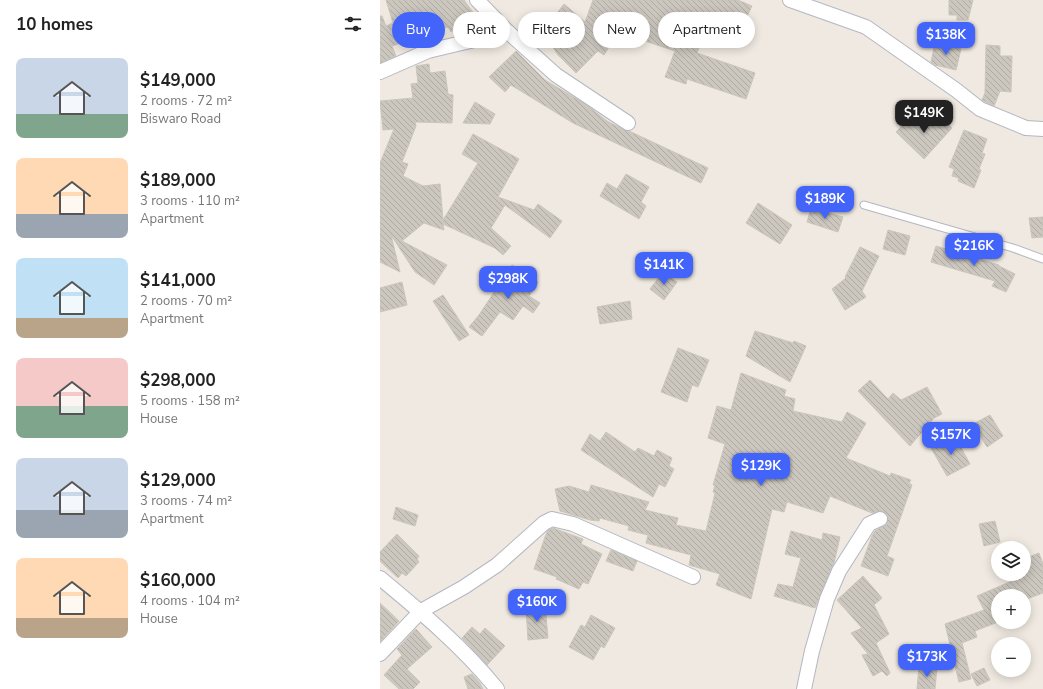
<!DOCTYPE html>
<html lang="en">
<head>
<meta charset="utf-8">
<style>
  :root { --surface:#fff; --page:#f2f2f2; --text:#222; --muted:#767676; --accent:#4264fb }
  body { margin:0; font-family:"Nunito Sans",sans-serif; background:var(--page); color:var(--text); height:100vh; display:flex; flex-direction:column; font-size:15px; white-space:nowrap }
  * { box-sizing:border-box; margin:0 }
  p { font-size:13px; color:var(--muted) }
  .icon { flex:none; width:22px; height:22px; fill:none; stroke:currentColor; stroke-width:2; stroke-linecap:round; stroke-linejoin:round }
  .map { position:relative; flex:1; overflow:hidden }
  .panel { display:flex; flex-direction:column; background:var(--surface); width:380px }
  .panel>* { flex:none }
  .hud { position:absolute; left:12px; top:12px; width:380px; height:36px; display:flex; gap:8px }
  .fabs { position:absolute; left:611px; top:541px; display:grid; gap:8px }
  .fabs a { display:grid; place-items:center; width:40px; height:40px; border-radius:50%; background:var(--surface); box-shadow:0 2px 10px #0003; font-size:20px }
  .price { position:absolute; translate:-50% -34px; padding:0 9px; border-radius:8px; background:var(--accent); color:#fff; font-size:13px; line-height:26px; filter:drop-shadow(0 1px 2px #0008) }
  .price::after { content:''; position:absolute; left:50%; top:24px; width:12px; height:9px; margin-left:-6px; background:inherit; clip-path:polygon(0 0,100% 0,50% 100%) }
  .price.active { background:#222; color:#fff }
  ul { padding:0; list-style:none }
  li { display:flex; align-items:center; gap:12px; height:100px; padding:0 16px }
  li span { display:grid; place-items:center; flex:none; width:112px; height:80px; border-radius:8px; color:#555 }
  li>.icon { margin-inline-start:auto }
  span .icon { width:48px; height:48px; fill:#fffc; stroke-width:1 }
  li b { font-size:17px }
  h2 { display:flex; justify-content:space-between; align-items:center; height:48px; padding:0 16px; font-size:17px }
  .chip { padding:0 14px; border-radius:18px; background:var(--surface); box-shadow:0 2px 10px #0003; font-size:14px; line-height:36px }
  .chip.active { background:var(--accent); color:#fff }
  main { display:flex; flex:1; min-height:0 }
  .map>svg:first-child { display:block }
  .building { fill:url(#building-back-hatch); stroke:#cbc5ba }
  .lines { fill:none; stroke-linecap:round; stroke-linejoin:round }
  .lane-casing { stroke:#b4b7c1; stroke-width:9 }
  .street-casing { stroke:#b4b7c1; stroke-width:16 }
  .lane { stroke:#fff; stroke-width:7 }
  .street { stroke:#fff; stroke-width:14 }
</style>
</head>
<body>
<main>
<section class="panel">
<h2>10 homes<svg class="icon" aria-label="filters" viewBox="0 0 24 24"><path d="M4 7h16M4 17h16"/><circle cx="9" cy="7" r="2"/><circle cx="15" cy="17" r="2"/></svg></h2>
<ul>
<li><span style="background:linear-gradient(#c9d6e8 70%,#7fa58c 0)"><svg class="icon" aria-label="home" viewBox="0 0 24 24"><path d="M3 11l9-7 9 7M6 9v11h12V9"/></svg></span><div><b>$149,000</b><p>2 rooms · 72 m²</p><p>Biswaro Road</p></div></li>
<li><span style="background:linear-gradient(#ffd9b3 70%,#9aa5b1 0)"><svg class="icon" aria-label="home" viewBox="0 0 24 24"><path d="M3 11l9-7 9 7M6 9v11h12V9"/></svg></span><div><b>$189,000</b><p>3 rooms · 110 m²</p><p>Apartment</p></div></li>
<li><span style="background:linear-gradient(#bfe0f5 75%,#b9a48a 0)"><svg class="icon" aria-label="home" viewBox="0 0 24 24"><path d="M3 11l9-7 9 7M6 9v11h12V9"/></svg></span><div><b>$141,000</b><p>2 rooms · 70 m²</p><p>Apartment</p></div></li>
<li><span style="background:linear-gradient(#f6c9c9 60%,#7fa58c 0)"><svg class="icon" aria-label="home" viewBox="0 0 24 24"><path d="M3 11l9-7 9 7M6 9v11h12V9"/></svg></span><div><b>$298,000</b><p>5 rooms · 158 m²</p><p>House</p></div></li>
<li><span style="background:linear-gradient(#c9d6e8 65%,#9aa5b1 0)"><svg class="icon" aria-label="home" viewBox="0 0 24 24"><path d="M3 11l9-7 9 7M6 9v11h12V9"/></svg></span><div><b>$129,000</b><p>3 rooms · 74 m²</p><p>Apartment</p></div></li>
<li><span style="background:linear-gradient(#ffd9b3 75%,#b9a48a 0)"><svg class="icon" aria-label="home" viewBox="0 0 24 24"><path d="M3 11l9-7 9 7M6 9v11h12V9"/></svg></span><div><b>$160,000</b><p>4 rooms · 104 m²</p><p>House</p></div></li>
</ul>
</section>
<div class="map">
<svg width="663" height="689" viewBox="0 0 663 689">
  <defs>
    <pattern id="building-back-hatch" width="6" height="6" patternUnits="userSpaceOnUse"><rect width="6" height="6" fill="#cbc7bf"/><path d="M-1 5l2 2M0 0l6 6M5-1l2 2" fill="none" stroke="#afaba4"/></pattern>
  </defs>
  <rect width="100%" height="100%" fill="#efe9e1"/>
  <!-- building -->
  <g class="building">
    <path d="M6,0H84L100,22L90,29L84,22L71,32L68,27L12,46L16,56L0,63V16H2L6,26L13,23Z"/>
    <path d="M213,0H358L372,6L358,35L329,20L317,53L375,73L366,99L307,79L306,84L285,77L295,51L238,32L224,55L218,51L196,73L178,55L169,41L182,31L171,21L184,4L205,22Z"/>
    <path d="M569,0H593L588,20H577V15H569Z"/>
    <path d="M555,43L581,49L576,70L555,65L551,62Z"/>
    <path d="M606,45L620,46V56H632L631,92L620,91L614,106L602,100L605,93Z"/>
    <path d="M136,51L165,80L205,104L227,121L244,130L249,131L328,168L321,183L193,123L131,85L125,92L109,77Z"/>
    <path d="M49,64L50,73L65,71L68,94L73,95L72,123L35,122L36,126L22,162L28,164L23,176L43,186L60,184L63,220L98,163L82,154L93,134L139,159L118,197L154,210L158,204L182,221L170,238L125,205L111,228L131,246L123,255L115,248L63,224L64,230L44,223L22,241L67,265L54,285L35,272L11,235L20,272L0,262V163L14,129L3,130L0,101L33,98L31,84L38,83L36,66Z"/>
    <path d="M95,102L115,114L110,124L83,123Z"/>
    <path d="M554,112L572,128L544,159L516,132L529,118L540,128Z"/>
    <path d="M584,130L607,139L602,153L605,154L599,169L601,170L594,188L578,181L579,178L572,176L574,169L569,167Z"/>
    <path d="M246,174L269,187L261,202L266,206L259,219L220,196L227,183L237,189Z"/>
    <path d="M378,203L412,225L400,244L366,223Z"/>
    <path d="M431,208L463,217L458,232L427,222Z"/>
    <path d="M663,217V237L652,238L649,218Z"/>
    <path d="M508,230L530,236L525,255L503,249Z"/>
    <path d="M556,246L619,265V266L635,274L626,292L612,286L615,281L551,262Z"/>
    <path d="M480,247L499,256L482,291L486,297L465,310L452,289L466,278L465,277Z"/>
    <path d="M132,265L158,282L149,296L160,303L153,313L143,306L133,320L120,312L102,336L89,327L99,315Z"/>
    <path d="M283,272L297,282L284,300L270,289Z"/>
    <path d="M22,282L27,305L0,312V288Z"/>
    <path d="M63,295L89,335L79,341L53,301Z"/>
    <path d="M250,301L252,319L220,324L217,307Z"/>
    <path d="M375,331L413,343L414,341L426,346L410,382L366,356Z"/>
    <path d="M298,348L329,360L318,387L312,385L307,402L281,392Z"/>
    <path d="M361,373L406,390L404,396L415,399L413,411L462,422L467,412L486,423L466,458L510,476L511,473L531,480L529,483L532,485L507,556L514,559L508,576L481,566L492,536L495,531L507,524L508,515L501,511L492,513L450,496L443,513L407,502L404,512L392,509L371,599L336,585L340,574L309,565L311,555L266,543L268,535L248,530L249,526L220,518L219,521L210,520L180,511L175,489L189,486L209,492L211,485L269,502L265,510L298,518L296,525L326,531L335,493L333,492L335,485H333L345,444L328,438L337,406L351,410Z"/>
    <path d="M490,380L508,399L513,393L521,400L547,387L562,414L554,418L530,446L478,391Z"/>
    <path d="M610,415L623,436L607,447L593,424Z"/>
    <path d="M226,432L255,452L258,448L274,456L277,450L292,458L289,466L294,469L285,487L279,484L273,497L201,450L210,434L220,441Z"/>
    <path d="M574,435L590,464L567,476L551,448Z"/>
    <path d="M16,507L38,515L35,526L13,519Z"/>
    <path d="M615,521L620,542L604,546L599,524Z"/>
    <path d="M173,528L203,539L201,544L222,554L208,584L203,582L199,589L176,579L177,577L154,569L165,537L168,530Z"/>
    <path d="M411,531L442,540L443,533L460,537L454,563L435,608L394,596L398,584L413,587L421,558L405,554Z"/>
    <path d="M17,534L39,556L37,559L39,562L26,576L22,573L18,578L0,561V552Z"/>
    <path d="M231,550L257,561L253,571L226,561Z"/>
    <path d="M659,553L663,564V593L644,600V596H618V622L595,631L597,637L582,643L591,679L579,682L565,624L604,610L597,596L634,580L632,574H644V559Z"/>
    <path d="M483,576L502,598L494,605L509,634L496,643L510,673L507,676L502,671L493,676L482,655L488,654L471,633L482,628L457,600Z"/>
    <path d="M0,603L19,621L0,642Z"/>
    <path d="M165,605L168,638L148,640L146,607Z"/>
    <path d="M211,615L235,628L224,648L221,646L213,660L189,647L201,625L205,627Z"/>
    <path d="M92,627L100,634L105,628L125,646L107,665L82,638Z"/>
    <path d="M36,629L52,647L27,669L40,682L33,689H19L4,675L22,655L17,649Z"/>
    <path d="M539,666L557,667L555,689H537Z"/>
    <path d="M604,668L610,680L597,686L591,674Z"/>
    <path d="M92,674L100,683L103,689H88L84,677Z"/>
  </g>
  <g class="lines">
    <defs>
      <path id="lane" d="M484,205L633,248L663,259"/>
      <g id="street">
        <path d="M97,0L128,32L176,75L248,123"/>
        <path d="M410,0L486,27L576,90L600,109L646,128L663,129"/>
        <path d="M0,72L48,51L128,32"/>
        <path d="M0,578C41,612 83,647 117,689"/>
        <path d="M0,654L41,611L84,587L117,565L164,523L172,519L193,524L313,577"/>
        <path d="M424,689L432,651L447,599L459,571L489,524L500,519"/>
      </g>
    </defs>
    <!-- lane casing -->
    <use href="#lane" class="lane-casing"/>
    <!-- street casing -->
    <use href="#street" class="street-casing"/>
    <!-- lane -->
    <use href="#lane" class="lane"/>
    <!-- street -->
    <use href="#street" class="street"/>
  </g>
</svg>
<div class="fabs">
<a><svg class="icon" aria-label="layers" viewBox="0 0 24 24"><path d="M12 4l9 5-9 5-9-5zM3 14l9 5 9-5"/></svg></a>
<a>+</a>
<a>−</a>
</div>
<b class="price" style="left:566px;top:56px">$138K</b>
<b class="price active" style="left:544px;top:134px">$149K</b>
<b class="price" style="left:445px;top:220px">$189K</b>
<b class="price" style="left:594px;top:267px">$216K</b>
<b class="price" style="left:284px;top:286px">$141K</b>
<b class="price" style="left:128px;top:300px">$298K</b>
<b class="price" style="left:571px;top:456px">$157K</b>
<b class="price" style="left:381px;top:487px">$129K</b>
<b class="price" style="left:157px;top:623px">$160K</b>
<b class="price" style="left:547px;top:678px">$173K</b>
<div class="hud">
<a class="chip active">Buy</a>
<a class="chip">Rent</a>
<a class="chip">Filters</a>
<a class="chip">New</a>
<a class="chip">Apartment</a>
</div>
</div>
</main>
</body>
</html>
